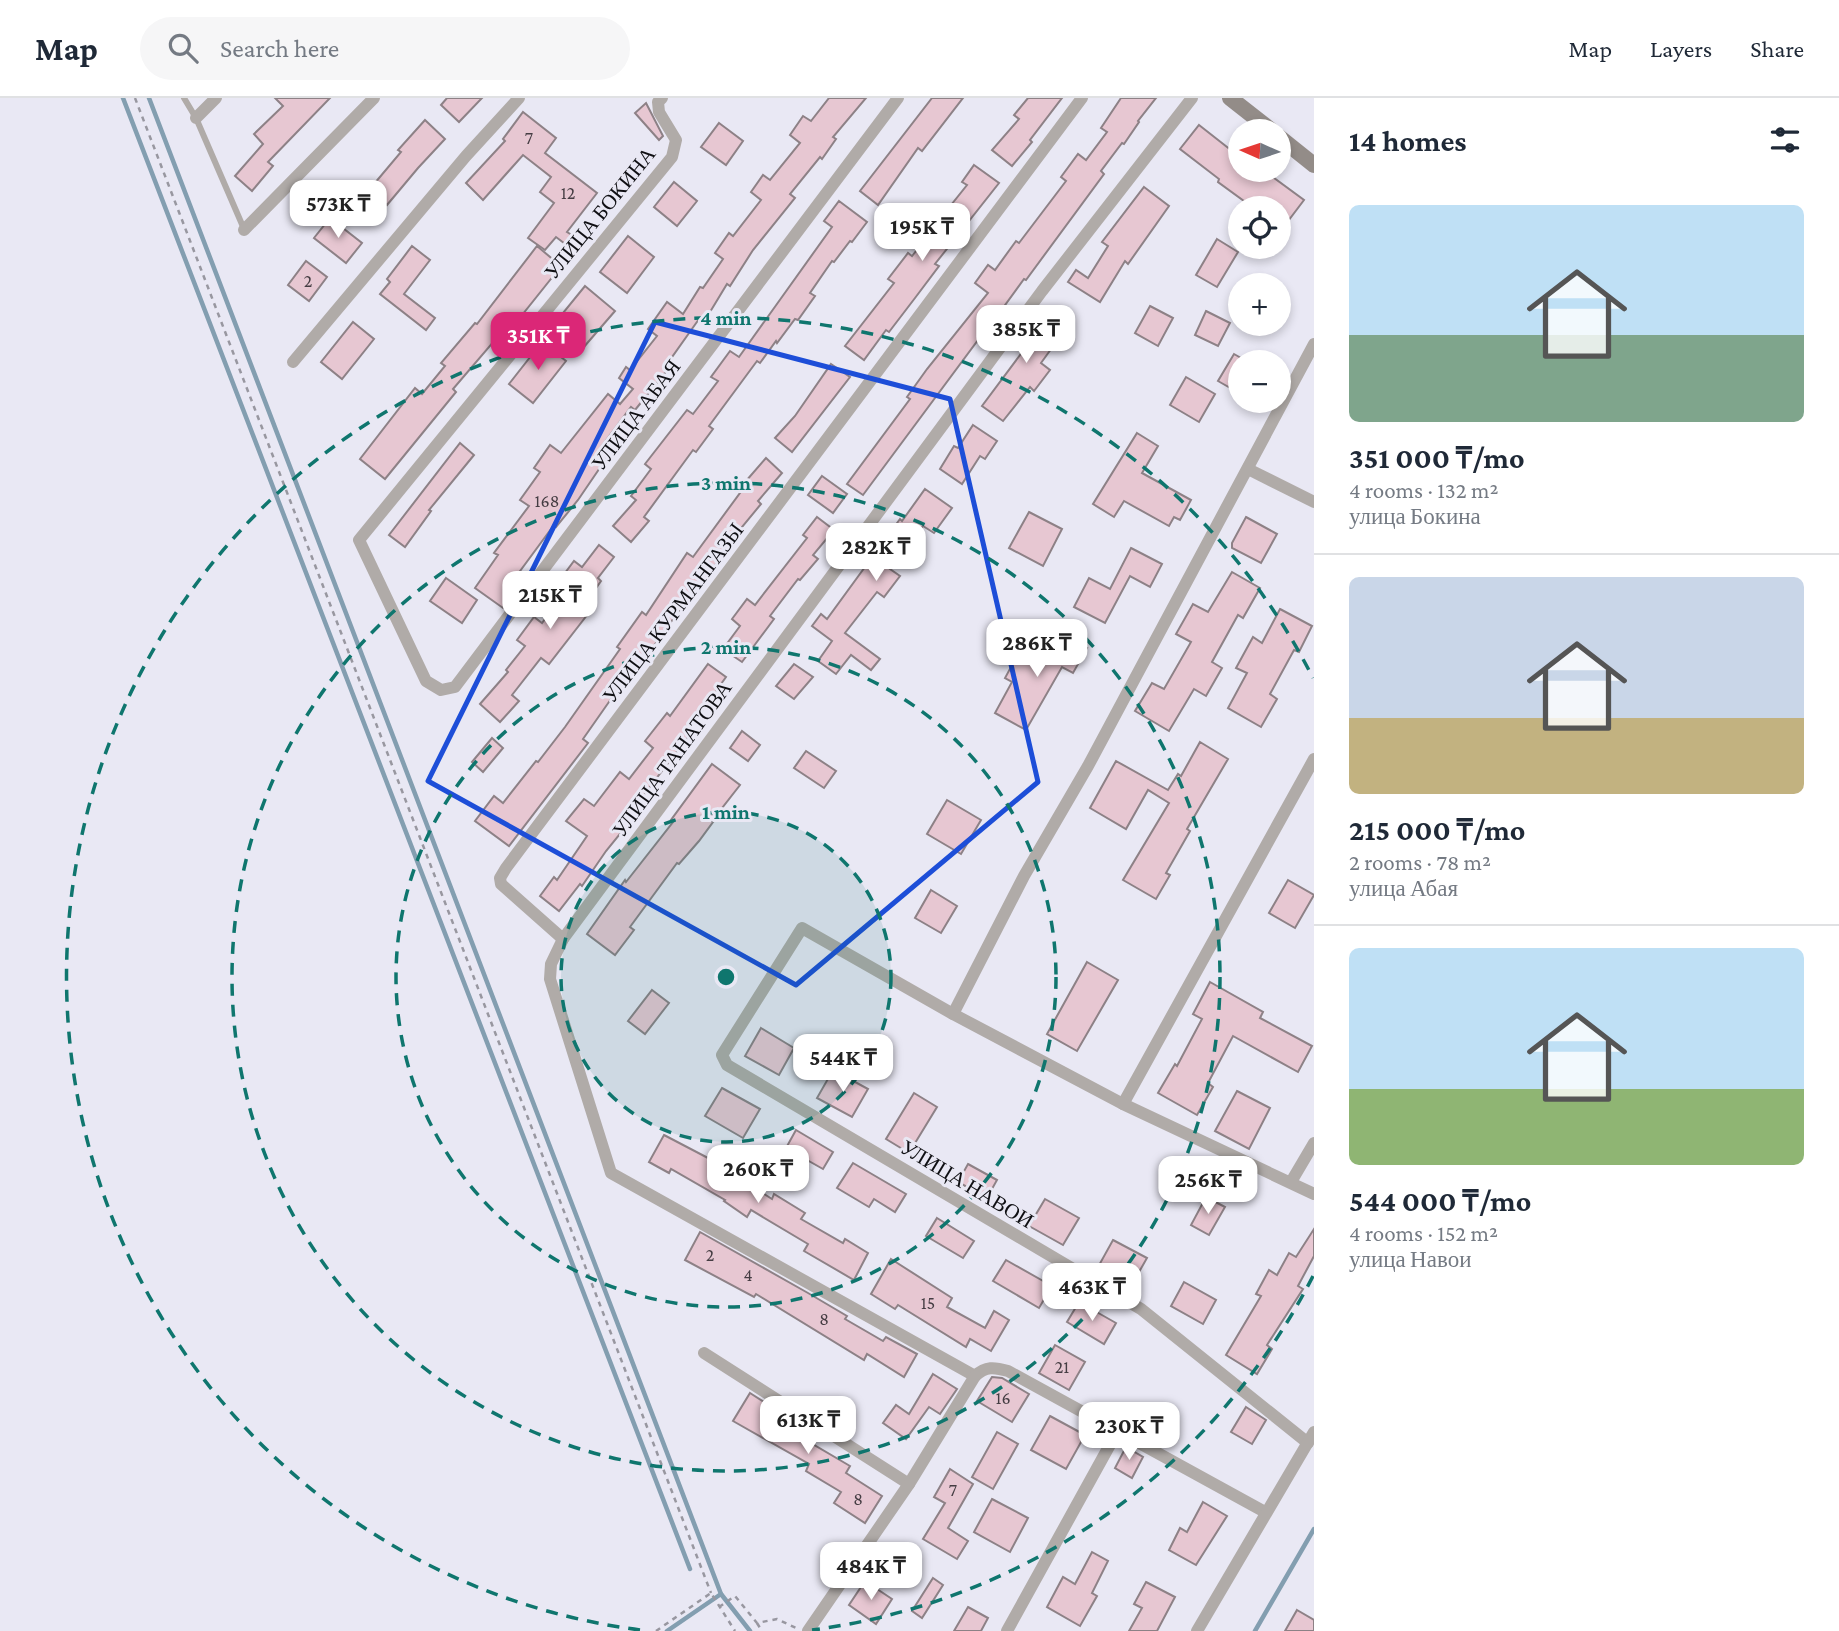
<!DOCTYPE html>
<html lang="en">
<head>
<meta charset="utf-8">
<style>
  :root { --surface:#fff; --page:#f6f6f7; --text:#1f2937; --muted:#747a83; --line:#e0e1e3; --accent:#db2777 }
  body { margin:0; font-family:"Crimson Pro",serif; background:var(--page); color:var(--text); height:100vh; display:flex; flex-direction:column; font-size:26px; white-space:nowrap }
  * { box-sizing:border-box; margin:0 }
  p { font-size:23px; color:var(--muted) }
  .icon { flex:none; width:38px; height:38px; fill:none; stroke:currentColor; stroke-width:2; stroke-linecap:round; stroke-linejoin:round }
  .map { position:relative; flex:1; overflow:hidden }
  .side { display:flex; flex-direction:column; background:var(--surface); width:525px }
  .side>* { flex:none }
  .needle { width:46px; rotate:273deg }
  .buttons { position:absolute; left:1228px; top:21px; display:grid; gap:14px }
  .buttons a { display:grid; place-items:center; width:63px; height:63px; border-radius:50%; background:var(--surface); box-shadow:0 4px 10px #0003; font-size:35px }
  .price { position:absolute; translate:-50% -60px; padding:0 16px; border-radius:14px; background:#fff; color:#222; font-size:23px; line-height:46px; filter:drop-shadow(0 2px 4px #0008) }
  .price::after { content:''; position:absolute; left:50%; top:42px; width:21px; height:16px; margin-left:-10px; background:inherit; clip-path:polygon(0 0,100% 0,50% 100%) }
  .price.current { background:var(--accent); color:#fff }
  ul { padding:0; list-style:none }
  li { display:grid; align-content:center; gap:14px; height:371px; padding:0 35px }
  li+li { border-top:2px solid var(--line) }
  li span { display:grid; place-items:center; height:217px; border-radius:10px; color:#555 }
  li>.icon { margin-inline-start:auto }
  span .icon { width:126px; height:126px; fill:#fffc; stroke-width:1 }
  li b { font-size:30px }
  h2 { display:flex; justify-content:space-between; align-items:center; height:84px; padding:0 35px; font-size:30px }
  header { display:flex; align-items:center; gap:42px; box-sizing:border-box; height:98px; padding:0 35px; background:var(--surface); border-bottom:2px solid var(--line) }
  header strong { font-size:33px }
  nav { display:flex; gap:38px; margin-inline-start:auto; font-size:24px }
  .search { width:490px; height:63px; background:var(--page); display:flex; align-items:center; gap:18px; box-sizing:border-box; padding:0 24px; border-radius:38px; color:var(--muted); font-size:26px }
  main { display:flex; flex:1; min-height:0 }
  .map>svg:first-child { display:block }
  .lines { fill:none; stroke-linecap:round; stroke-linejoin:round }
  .stream { stroke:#839eb0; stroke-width:4.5 }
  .building { fill:#e7c7d2; stroke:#8d8186; stroke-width:2 }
  .path { stroke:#9897a0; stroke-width:2.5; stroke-dasharray:5 5; stroke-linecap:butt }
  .lane { stroke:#b0aba8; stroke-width:6 }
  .street { stroke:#b0aba8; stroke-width:12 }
  .secondary { stroke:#938c88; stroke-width:16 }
  .marked { fill:none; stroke:#1d4ed8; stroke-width:5; stroke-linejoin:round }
  .ring { fill:none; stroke:#0f766e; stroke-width:3.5; stroke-dasharray:12 9 }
  .labels { text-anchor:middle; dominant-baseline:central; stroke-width:6; stroke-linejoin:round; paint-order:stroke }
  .number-label { font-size:18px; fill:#453d43 }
  .street-label { font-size:21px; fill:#0f0f13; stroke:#e9e8f4 }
  .centre { fill:#0f766e; stroke:#e9e8f4; stroke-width:3.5 }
  .ring-label { font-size:21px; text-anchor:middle; font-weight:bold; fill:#0f766e; stroke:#e9e8f4; stroke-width:6; stroke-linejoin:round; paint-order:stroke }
</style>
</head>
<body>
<header>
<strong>Map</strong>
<div class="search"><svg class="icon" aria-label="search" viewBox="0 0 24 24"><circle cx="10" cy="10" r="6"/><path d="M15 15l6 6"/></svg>Search here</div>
<nav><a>Map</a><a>Layers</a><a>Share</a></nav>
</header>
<main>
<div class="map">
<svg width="1314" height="1533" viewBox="0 0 1314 1533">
  <rect width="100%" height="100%" fill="#e9e8f4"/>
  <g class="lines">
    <!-- stream -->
    <g class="stream">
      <path d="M123,0L690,1471"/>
      <path d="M149,0L721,1496L750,1533"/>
      <path d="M667,1533L721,1496"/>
      <path d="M1255,1533L1314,1431"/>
    </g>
  </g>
  <!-- building -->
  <g class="building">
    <path d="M275,0H330L268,64L273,68L252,93L235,78L263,46L254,36L283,8Z"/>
    <path d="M447,0H482L459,24L441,7Z"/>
    <path d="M829,0H866L833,39L836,41L822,61L820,59L790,96L795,100L753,152L730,188L727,186L704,224L699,221L670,262L673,265L635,312L631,309L601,349L610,355L578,402L556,429L554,427L512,484L520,489L503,510L475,490L498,457L494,455L529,408L520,402L540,374L534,370L550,347L561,355L608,296L620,306L633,291L619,280L626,269L630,272L657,238L648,231L667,204L683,216L700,189L703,190L723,161L715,155L729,135L733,138L761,102L751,94L763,77L770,82L800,45L790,37L803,18L811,23Z"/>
    <path d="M932,0H963L922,53L918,50L878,107L860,93Z"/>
    <path d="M1028,0H1062L1030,42L1032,44L1012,68L992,52L1019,21L1014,17Z"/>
    <path d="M1121,0H1156L1138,23L1139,24L1124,46L1122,45L1101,73L1104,76L1026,182L1024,181L1003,210L1005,211L987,235L984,234L863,397L847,386L910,301L907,299L927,271L988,195L975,185L988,167L995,172L1016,143L1019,145L1066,83L1061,79L1078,56L1086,62L1107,34L1101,30Z"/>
    <path d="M646,5L663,38L659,42L635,15Z"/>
    <path d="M523,14L556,40L545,55L597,95L567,134L575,139L568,148L556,139L545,152L528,140L554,105L540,94L551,79L523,57L483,102L466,85L505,43L503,41Z"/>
    <path d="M425,22L445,41L418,70L387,107L369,92L401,54L398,52Z"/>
    <path d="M719,25L743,43L726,67L701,49Z"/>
    <path d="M1199,27L1241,60V72H1258L1268,79L1270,77L1304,102L1279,135V110H1245L1248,106L1218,84L1219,81L1180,51Z"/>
    <path d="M974,67L999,85L935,166L939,168L915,200L889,234L886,232L864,262L845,248L894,185L888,181L908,155L912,158L924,143L920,141L936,120L939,122L967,87L962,84Z"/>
    <path d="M674,84L697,103L677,128L654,109Z"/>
    <path d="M1144,89L1169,108L1128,166L1125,163L1100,204L1068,184L1076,172L1088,180L1108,148L1102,144Z"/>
    <path d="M839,103L867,124L852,144L850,143L834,164L832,163L810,195L815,198L798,222L795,221L777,245L776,243L760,265L757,263L709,328L713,331L696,354L693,352L644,419L649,423L631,444L613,428L636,402L631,398L651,371L645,366L687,312L693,316L718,283L711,279L730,253L739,259L832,129L824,123Z"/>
    <path d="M330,120L362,145L346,165L314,140Z"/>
    <path d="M628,138L654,159L627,195L600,174Z"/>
    <path d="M1217,141L1238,154L1217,189L1196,177Z"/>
    <path d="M412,148L430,162L404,196L435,220L426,232L380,196L390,184L387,181Z"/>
    <path d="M537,148L556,164L553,168L558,172L510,232L506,229L453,291L456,294L385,381L360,361L415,290L422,296L445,268L441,265L475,225L477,226Z"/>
    <path d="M306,163L327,179L309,203L288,187Z"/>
    <path d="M585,188L615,213L583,250L554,226Z"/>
    <path d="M1150,208L1173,220L1158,248L1135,235Z"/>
    <path d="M1041,210L1067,229L1041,265L1050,272L1034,293L1030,289L1003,323L982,308L1029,245L1021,239Z"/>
    <path d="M1206,213L1230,225L1218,248L1195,237Z"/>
    <path d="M353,224L374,241L342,281L321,264Z"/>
    <path d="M542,244L566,263L533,305L509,286Z"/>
    <path d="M1234,256L1241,260V296L1218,283Z"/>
    <path d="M831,266L850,279L792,354L775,340L795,318Z"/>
    <path d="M1186,279L1215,296L1199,324L1170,307Z"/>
    <path d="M973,327L997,343L985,361L980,358L962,386L940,371L954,348L958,350Z"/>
    <path d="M1137,335L1158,348L1142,375L1191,402L1180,422L1174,419L1169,428L1124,403L1114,419L1093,406Z"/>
    <path d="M460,345L474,357L429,412L431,413L405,449L389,437Z"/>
    <path d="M766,360L782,375L758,403L761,406L737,435L692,501L689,499L614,603L611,601L583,641L588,645L509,748L475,723L494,698L503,705L536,663L538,664L565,629L620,551L617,549L642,514L646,517L687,455L693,459L748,384L746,383Z"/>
    <path d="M822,378L847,396L833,415L808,397Z"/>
    <path d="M925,391L952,410L934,435L923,428L890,471L900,478L884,499L877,494L845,535L880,561L871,572L851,557L836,576L818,563L832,543L812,528L821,516L827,521L900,421L902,423Z"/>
    <path d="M1029,414L1062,431L1043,468L1009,450Z"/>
    <path d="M817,419L834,432L813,457L818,461L800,482L798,481L770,518L774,521L742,564L723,551L740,528L732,521L747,501L755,507L807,440L803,437Z"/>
    <path d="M1246,419L1277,436L1261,465L1232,450V445Z"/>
    <path d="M599,447L614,459L598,480L601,483L584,507L591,512L549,566L541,560L512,597L519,603L500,624L480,606L508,574L506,572L525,548L517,542L534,519L542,525L568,490L559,483L574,463L582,469Z"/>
    <path d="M1131,450L1162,466L1150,489L1130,478L1105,525L1074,509L1089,480L1110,491Z"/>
    <path d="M1232,474L1260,490L1243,520L1238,517L1212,564L1222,570L1206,598L1194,591L1169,633L1135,613L1152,585L1164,591L1191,544L1176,536L1193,506L1208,514Z"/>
    <path d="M446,480L477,502L462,525L430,503Z"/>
    <path d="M1280,511L1312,528L1299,554L1294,552L1270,596L1277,601L1261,629L1228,610L1247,575L1236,570L1253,539L1262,545Z"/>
    <path d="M1055,532L1087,550L1073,575L1062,569L1026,632L995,615L1012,584L1005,580L1018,556L1037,566Z"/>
    <path d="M708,566L726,579L688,632L691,635L620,728L624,731L606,753L582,788L580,786L559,813L540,798L554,779L557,782L587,738L566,723L584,701L594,708L620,674L629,681L653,650L645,643L667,615L670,618Z"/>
    <path d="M794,566L813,579L794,601L776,588Z"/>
    <path d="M742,633L760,647L748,663L730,650Z"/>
    <path d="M492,640L503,650L483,674L472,664Z"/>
    <path d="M1200,644L1228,661L1187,731L1190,733L1166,775L1170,777L1156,801L1123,782L1169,705L1148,692L1126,731L1090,710L1116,663L1168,692L1178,676L1181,678Z"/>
    <path d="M806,653L836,673L824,690L794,670Z"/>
    <path d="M712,666L740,687L712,723L713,724L699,743L679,766L677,765L630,829L634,832L615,857L587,836L625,782L626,784L673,724L671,722Z"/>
    <path d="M947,702L981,722L961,756L927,736Z"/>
    <path d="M1288,782L1314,797L1295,830L1269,815Z"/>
    <path d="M931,792L957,808L941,835L915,820Z"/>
    <path d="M1087,864L1118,882L1077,953L1047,936Z"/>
    <path d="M1210,884L1263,914L1260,920L1312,948L1298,974L1233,938L1208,985L1213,989L1197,1017L1158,995L1175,966L1177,968L1202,921L1193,916Z"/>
    <path d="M652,892L669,905L645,936L628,923Z"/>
    <path d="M761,930L794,950L779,977L745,958Z"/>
    <path d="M833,972L868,991L852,1019L817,1000Z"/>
    <path d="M722,990L760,1011L743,1040L705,1018Z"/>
    <path d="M1237,993L1270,1010L1249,1051L1215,1033Z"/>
    <path d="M914,995L937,1009L909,1055L886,1041Z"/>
    <path d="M796,1032L833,1054L823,1071L786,1050Z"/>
    <path d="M664,1037L731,1072L730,1074L772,1101L774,1096L805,1115L801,1121L843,1145L845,1141L868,1155L854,1182L804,1153L808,1146L751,1112L747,1119L724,1103L725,1102L671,1071L669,1075L649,1064Z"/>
    <path d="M853,1065L906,1096L895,1114L874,1101L869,1109L837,1090Z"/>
    <path d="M968,1066L997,1082L987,1100L958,1084Z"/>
    <path d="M1206,1099L1225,1109L1209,1137L1191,1127Z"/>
    <path d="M1045,1101L1079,1120L1063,1147L1029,1128Z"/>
    <path d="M937,1120L974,1143L963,1160L926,1138Z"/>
    <path d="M1314,1131V1158L1298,1188L1303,1191L1267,1247L1272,1251L1257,1276L1226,1257L1261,1198L1256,1196L1269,1172L1277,1177L1289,1155L1296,1159Z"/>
    <path d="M700,1134L808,1195L847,1218L845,1221L883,1243L886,1239L917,1256L904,1279L867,1256L864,1262L756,1196L754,1199L685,1162Z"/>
    <path d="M1113,1142L1147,1160L1131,1188L1098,1169Z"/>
    <path d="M891,1161L952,1200L947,1209L985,1230L994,1213L1009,1222L991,1253L970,1241L966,1249L898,1207L895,1211L871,1196Z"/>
    <path d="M1006,1162L1052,1188L1039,1210L993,1183Z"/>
    <path d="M1184,1184L1216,1202L1203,1226L1171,1208Z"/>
    <path d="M1079,1204L1116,1225L1104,1246L1067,1224Z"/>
    <path d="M1055,1247L1085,1264L1069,1292L1039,1275Z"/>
    <path d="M933,1276L957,1291L940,1316L929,1309L906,1341L883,1325L896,1307L909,1316Z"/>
    <path d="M992,1279L1002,1280L1029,1296L1012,1324L977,1303Z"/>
    <path d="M750,1295L784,1317L782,1320L815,1337L811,1345L850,1368L846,1375L882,1398L865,1425L834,1405L841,1394L806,1373L809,1366L733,1323Z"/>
    <path d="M1246,1309L1266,1322L1252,1346L1231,1334Z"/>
    <path d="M1050,1318L1085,1337L1066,1371L1031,1352Z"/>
    <path d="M997,1334L1018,1346L993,1391L972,1379Z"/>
    <path d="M1126,1349L1143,1359L1132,1380L1115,1370Z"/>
    <path d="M950,1371L973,1386L948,1430L968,1443L957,1461L923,1441L945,1405L934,1399Z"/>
    <path d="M992,1401L1028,1420L1010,1454L974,1434Z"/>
    <path d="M1203,1404L1227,1418L1196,1467L1169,1452L1180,1430L1187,1434Z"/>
    <path d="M1092,1454L1108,1463L1092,1495L1097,1498L1080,1528L1047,1509L1063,1479L1075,1486Z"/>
    <path d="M933,1480L943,1487L922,1520L912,1513Z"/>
    <path d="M865,1483L892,1501L876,1526L849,1507Z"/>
    <path d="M1146,1484L1175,1499L1157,1533H1129L1142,1510L1134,1506Z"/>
    <path d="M968,1509L988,1520L981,1533H954Z"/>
    <path d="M1297,1512L1314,1522V1533H1285Z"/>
  </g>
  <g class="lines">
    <!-- path -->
    <g class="path">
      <path d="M135,0L711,1495"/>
      <path d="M719,1509L735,1498L757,1525L777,1521L796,1530"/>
      <path d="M757,1525L762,1533"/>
      <path d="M656,1533L711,1495L735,1533"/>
    </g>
    <!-- lane -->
    <path class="lane" d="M184,0L196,20L244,131"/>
    <!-- street -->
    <g class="street">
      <path d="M662,0L658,4L659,14L676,42L672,59L359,442L426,583L441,592L455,589L898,0"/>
      <path d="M1192,0L1042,193L563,841L551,866L550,881L611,1075L975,1278C986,1268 994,1269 1008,1273L1265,1414"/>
      <path d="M196,20L216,0"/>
      <path d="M244,132L374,0"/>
      <path d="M293,264L466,58L519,0"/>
      <path d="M1248,371L1314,404"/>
      <path d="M563,841L501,786L500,780L506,770L1082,0"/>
      <path d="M953,916L1024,778L1088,668L1314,246"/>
      <path d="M1123,1006L1314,661"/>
      <path d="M1291,1084L1314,1045"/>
      <path d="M704,1255L909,1386L975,1278"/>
      <path d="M1308,1345L1141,1211L727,967L722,957L802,830L953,916L1123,1006L1314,1096"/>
      <path d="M808,1533L909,1386"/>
      <path d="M1007,1533L1117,1334"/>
      <path d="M1197,1533L1314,1334"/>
    </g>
    <!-- secondary -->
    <g class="secondary">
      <path d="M1230,0L1272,33"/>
      <path d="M1279,39L1314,67"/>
    </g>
  </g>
  <!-- marked area -->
  <path class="marked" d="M655,224L950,301L1038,684L796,887L428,683Z"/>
  <!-- distance rings -->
  <circle cx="726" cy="879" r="165" fill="#0f766e" fill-opacity=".12"/>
  <g class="ring">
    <circle cx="726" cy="879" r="165"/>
    <circle cx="726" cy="879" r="330"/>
    <circle cx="726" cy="879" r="494"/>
    <path d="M1313 1178A659 659 0 0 1 812 1532M640 1532A659 659 0 1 1 1313 580"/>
  </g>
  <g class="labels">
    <!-- number labels -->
    <g class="number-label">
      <text x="529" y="40">7</text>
      <text x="568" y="95">12</text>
      <text x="308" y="183">2</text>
      <text x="547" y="403">168</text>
      <text x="710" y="1157">2</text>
      <text x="748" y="1177">4</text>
      <text x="928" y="1205">15</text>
      <text x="824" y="1221">8</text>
      <text x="1062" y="1269">21</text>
      <text x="1003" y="1300">16</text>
      <text x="953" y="1392">7</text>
      <text x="858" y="1401">8</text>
    </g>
    <!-- street labels -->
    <g class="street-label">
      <text transform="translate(600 115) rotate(-51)">УЛИЦА БОКИНА</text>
      <text transform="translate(636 317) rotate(-53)">УЛИЦА АБАЯ</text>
      <text transform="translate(673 515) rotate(-53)">УЛИЦА КУРМАНГАЗЫ</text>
      <text transform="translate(672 661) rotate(-54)">УЛИЦА ТАНАТОВА</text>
      <text transform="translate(967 1086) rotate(31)">УЛИЦА НАВОИ</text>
    </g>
  </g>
  <circle cx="726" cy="879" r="10" class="centre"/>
  <g class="ring-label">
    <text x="726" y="227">4 min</text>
    <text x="726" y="392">3 min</text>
    <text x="726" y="556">2 min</text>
    <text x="726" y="721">1 min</text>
  </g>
</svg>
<div class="buttons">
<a><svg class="needle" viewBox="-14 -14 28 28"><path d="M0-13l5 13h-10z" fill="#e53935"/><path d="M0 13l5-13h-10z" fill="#747a83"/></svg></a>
<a><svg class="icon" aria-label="locate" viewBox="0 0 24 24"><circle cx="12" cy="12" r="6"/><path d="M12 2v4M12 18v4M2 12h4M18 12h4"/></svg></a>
<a>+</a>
<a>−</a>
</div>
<b class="price" style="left:338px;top:142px">573K ₸</b>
<b class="price" style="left:922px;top:165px">195K ₸</b>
<b class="price" style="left:1026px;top:267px">385K ₸</b>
<b class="price current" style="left:538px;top:274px">351K ₸</b>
<b class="price" style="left:876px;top:485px">282K ₸</b>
<b class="price" style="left:550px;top:533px">215K ₸</b>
<b class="price" style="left:1037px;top:581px">286K ₸</b>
<b class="price" style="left:843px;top:996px">544K ₸</b>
<b class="price" style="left:758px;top:1107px">260K ₸</b>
<b class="price" style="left:1208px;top:1118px">256K ₸</b>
<b class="price" style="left:1092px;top:1225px">463K ₸</b>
<b class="price" style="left:808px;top:1358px">613K ₸</b>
<b class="price" style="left:1129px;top:1364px">230K ₸</b>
<b class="price" style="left:871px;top:1504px">484K ₸</b>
</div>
<section class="side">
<h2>14 homes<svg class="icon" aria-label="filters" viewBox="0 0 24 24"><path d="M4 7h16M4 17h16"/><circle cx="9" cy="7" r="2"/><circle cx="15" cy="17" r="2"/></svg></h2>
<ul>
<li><span style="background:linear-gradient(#bfe0f5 60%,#7fa58c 0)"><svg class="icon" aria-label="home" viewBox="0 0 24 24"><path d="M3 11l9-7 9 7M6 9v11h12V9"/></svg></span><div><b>351 000 ₸/mo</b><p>4 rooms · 132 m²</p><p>улица Бокина</p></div></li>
<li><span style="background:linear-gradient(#c9d6e8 65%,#c2b280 0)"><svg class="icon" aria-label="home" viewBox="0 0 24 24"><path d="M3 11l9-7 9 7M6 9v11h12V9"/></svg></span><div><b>215 000 ₸/mo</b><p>2 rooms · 78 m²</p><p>улица Абая</p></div></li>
<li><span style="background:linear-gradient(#bfe0f5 65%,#8fb573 0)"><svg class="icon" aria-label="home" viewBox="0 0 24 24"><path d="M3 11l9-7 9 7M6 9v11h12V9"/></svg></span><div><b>544 000 ₸/mo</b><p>4 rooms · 152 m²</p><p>улица Навои</p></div></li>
</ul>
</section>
</main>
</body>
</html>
